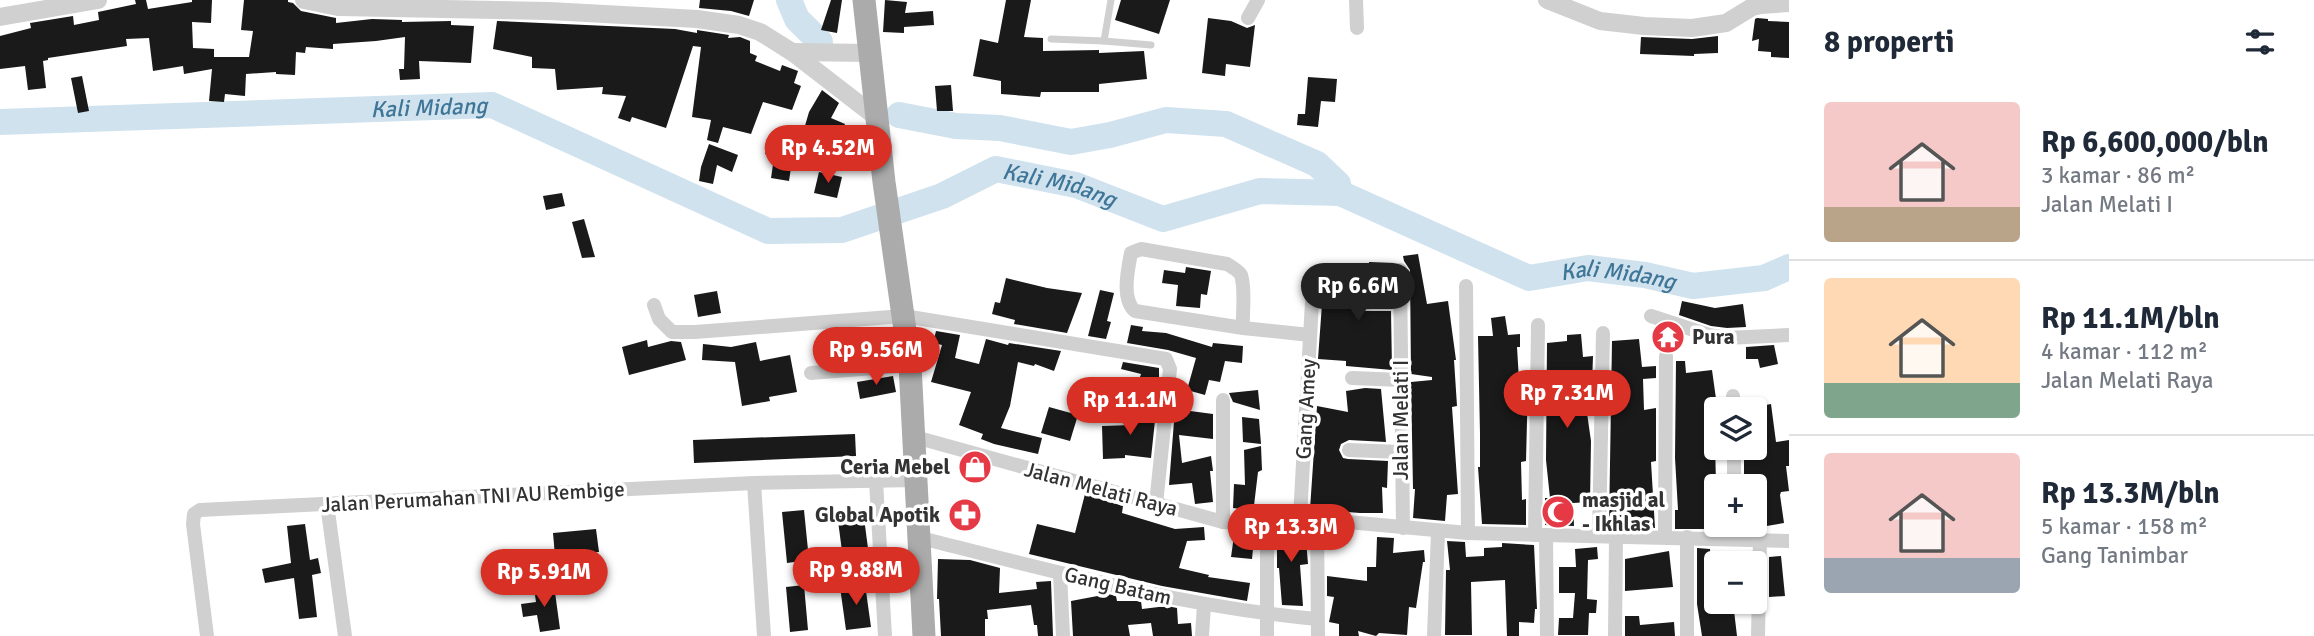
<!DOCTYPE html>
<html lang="id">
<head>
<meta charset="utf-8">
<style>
  :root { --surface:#fff; --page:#f2f2f3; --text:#1f2937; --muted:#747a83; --line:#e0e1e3; --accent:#d93025 }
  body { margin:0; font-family:Signika,sans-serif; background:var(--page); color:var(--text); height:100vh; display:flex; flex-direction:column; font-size:26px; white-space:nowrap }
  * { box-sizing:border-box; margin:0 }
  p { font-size:23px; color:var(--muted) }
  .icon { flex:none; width:38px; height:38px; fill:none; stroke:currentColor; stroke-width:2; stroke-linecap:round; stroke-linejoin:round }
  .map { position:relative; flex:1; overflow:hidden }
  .details { display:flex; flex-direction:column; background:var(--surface); width:525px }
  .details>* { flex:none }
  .tools { position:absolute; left:1704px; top:397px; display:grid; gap:14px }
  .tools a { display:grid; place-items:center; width:63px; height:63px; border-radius:7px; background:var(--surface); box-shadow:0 2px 5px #0004; font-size:35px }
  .price { position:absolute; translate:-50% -60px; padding:0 16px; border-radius:24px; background:var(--accent); color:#fff; font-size:23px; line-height:46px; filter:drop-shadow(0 2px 4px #0008) }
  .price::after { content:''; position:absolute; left:50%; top:42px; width:21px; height:16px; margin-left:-10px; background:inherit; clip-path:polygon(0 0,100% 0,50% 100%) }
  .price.on { background:#222; color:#fff }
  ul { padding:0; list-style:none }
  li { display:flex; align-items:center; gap:21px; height:175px; padding:0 35px }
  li+li { border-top:2px solid var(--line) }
  li span { display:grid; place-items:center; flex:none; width:196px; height:140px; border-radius:7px; color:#555 }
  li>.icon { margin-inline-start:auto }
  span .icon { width:84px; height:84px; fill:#fffc; stroke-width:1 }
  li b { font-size:30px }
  h2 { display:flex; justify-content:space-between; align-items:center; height:84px; padding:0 35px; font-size:30px }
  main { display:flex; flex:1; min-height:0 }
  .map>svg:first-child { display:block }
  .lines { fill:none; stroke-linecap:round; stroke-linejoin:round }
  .river { stroke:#cfe2ee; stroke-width:26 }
  .building { fill:#1a1a1a }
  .service { stroke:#d0d0d0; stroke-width:7 }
  .minor { stroke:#d0d0d0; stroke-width:14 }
  .tertiary { stroke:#d0d0d0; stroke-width:18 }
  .primary { stroke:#ababab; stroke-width:23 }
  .labels { text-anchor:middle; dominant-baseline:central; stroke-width:7; stroke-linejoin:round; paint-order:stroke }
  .poi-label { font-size:21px; font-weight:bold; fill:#333; stroke:#fff; text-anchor:start }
  .street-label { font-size:21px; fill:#333; stroke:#fff }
  .water-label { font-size:23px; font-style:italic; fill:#3f7597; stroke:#fff }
</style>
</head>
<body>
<main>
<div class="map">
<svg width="1789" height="636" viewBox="0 0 1789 636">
  <rect width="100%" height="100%" fill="#fff"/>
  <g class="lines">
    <!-- river -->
    <g class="river">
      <path d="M789,0L797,19L820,42"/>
      <path d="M899,115L956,126L1000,128L1071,142L1110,135L1166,120L1226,124L1317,164L1338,184L1340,193"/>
      <path id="s1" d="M0,122L492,105L768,231L842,230L942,196L996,169L1076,185L1163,219L1260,191L1340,193L1529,278L1588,268L1645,275L1693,286L1764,278L1789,267"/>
    </g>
  </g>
  <!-- building -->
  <g class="building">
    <path d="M135,0H146L148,9L192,2V0H212L211,23L192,22L193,48L214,49V57H249L253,31L241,30L244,0H288V2L293,3L301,11L336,18V23L372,19L402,20V22L451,21V25L474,26L471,63L419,61L420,79L400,80L399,69H404L405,37L376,41L333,44V49L306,47L305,53L296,52L295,75L276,74V72L246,74L245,96L225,94L224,102L209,101L212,69L184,74L183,66L153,71L149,38L126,39L127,46L48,58V60L43,61L46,88L28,90L25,66L0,69V36L31,28L30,23L73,16L74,25L99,20L98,12L136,4Z"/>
    <path d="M700,0H754L749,16L731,11L699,8Z"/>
    <path d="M831,0H842L837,33L821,30Z"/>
    <path d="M885,0L907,2L905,13L933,11L934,25L904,27V33L883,32Z"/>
    <path d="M1006,0H1031L1024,37L1043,38V51L1099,50V53L1144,51L1147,79L1099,84V92H1041L1040,97L1001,94V81L973,76L980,39L998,43Z"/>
    <path d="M1121,0H1170L1159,34L1115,20Z"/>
    <path d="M1208,18L1231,21L1247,28L1255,25L1250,67L1226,64L1225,76L1202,73Z"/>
    <path d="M1757,18L1768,19V21L1789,22V58L1771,57V52L1758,51L1759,39L1752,41L1755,19Z"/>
    <path d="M497,21L675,29L697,33V30L729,35L728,38L740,37L750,41V53L757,56L755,61L780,71L782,65L798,71L794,83L801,86L792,110L763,102L751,134L723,127L718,143L707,140L711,120L692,117L701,47L693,46L666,128L632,117L630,122L618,118L626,96L602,94L603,87L557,90L555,69L532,68V57L493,49Z"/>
    <path d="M1718,36V53L1694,54V56L1640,54L1641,37L1692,39Z"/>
    <path d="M82,76L89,111L78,113L71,78Z"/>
    <path d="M1308,77L1337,79L1335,102L1321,101L1318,127L1297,125L1298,114H1305Z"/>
    <path d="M951,85L953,111H937L935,86Z"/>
    <path d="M822,90L839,103L831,118L845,124L839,140L815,131L808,157L787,151L796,135L802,136L809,112Z"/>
    <path d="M770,143L793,154L789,181L771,178L774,158L765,154Z"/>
    <path d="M709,144L738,155L732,172L717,165L713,184L699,181L701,167Z"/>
    <path d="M819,172L842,177L837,198L814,193Z"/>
    <path d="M562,193L565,206L546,210L543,196Z"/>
    <path d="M584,219L595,257L582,258L572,222Z"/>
    <path d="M1418,254L1427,304L1448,301L1456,360H1454L1457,406L1452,407L1458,494L1447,495L1445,521L1413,518L1415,489H1413L1411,382L1432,380V377L1411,374L1410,270L1404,261L1403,256Z"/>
    <path d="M1369,262L1394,263L1390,270L1391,292H1361L1355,301L1359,309L1364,311H1391L1392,370L1346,366V361L1318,359L1322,304H1341L1340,274H1369Z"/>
    <path d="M1186,267L1211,271L1207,295L1201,294L1200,308L1176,306L1178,285L1162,283L1164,270L1185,273Z"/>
    <path d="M1006,278L1047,288L1082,293L1067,333L1014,324L1015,320L992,314L995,302L1000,303Z"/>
    <path d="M1100,290L1114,293L1107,321L1111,322L1106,339L1088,336Z"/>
    <path d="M717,291L721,313L698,317L694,295Z"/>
    <path d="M1682,301L1715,308L1743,304L1746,327L1727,328L1711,326L1679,315Z"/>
    <path d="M1505,316L1508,335L1520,334V347H1517L1519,380H1528L1526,461L1521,462L1522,500L1526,499V525L1482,524L1478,467H1480V434L1478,336H1493L1491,318Z"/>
    <path d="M1131,325L1143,327L1142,331L1166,333L1212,347L1213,343L1243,346L1242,363L1225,361L1220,382L1209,380L1205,395L1187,390L1196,358L1168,350L1127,343Z"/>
    <path d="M936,331L960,335L955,358L979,364L986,339L1008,345L1009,343L1061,351L1054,371L1035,364L1034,366L1018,362L1010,406L1001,428L1042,438L1038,454L994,444L981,439L983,434L959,425L971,392L931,382L942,345L933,343Z"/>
    <path d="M1581,334L1583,357L1593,356L1592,384L1583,385L1591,441L1590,502L1573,503L1574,526L1545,525V498H1550L1546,460L1547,343L1567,341V335Z"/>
    <path d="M1639,339L1642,367L1656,366V378L1643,379L1644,410L1656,408V461L1651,462L1655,528L1609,526L1612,341Z"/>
    <path d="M647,340L648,347L671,341L681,342L686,360L629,375L622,347Z"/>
    <path d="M756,342L760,361L790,355L797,392L769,397L770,401L742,406L735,362L702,360L703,344L731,347Z"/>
    <path d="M1774,345L1778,364L1760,368L1758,359H1746V347Z"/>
    <path d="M1676,361H1685L1686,373L1712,370L1717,406V441H1715L1717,529H1675V510H1678L1675,458Z"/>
    <path d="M1123,362L1159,368V383L1139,380L1141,374L1121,369Z"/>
    <path d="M893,376L896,392L860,399L857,382Z"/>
    <path d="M1365,388L1381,389L1386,442L1349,440L1341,444L1339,450L1343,458L1348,459L1388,461L1387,488L1382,487L1383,513H1360L1310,509L1317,406L1348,412L1346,391Z"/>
    <path d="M1258,390L1260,410L1233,402L1229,393Z"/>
    <path d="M1771,404L1776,442L1789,440V466H1786L1789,491L1781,492L1780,495L1784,523L1755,528V486H1744V448H1755V407Z"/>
    <path d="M1049,407L1078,415L1070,441L1041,433Z"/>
    <path d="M1133,409L1156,411L1151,458L1125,455V458L1103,459L1102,426L1132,425Z"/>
    <path d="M1175,409L1213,414V439L1179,435L1182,463L1211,456L1213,471H1210L1213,502L1195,504L1192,483L1169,485Z"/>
    <path d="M1242,417L1259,419L1261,444L1243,442Z"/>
    <path d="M855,434L856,456L694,463L693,440Z"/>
    <path d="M1261,446L1262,470L1258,472L1253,514L1247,513V510L1233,508L1234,484L1245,485L1244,450Z"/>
    <path d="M1085,494L1123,506L1122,513L1175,529L1204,527L1205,540L1187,541L1179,568L1209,575L1208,577L1250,583L1247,601L1162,586L1029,554L1037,524L1075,533Z"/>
    <path d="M804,510L809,560L787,563L782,512Z"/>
    <path d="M863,510L869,556L843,559L837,513Z"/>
    <path d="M305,524L310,560L318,558L321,573L312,575L317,617L299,619L294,578L265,583L262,569L291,563L287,526Z"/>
    <path d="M1305,528L1308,564L1300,565L1303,606L1282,605L1279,568H1277V530Z"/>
    <path d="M596,529L599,552L555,556L553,533Z"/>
    <path d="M1234,536L1254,538L1252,559L1231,557Z"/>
    <path d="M1377,537L1394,538L1393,553L1424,550L1425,562H1423L1416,608L1409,607L1407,635L1379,633L1376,636L1358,631L1359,636H1339V624L1329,622L1334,597L1327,596V576L1367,581V567H1376Z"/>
    <path d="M1447,541L1465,542L1466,557L1484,556V548L1502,547V543L1534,545L1537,609H1535L1534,623L1519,622V636H1507L1505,580L1471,582L1472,635H1445L1446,570H1450Z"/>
    <path d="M1597,547L1598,559L1588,560L1587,599L1597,600L1596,613H1589L1588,635H1558L1559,618H1573L1575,593H1559V567H1576L1575,549Z"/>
    <path d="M1697,548L1710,549L1711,566L1717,567V602H1733L1737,636H1702L1697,604Z"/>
    <path d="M1669,551L1673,587L1625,591V559Z"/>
    <path d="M1781,556L1785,596L1769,597V557Z"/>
    <path d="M938,559L970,560L1000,568L999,593L1037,589L1036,582L1051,581L1053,636H1038L1037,625H1034L1031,605L987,610L988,619H985V636H941L939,599H937Z"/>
    <path d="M865,584L871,627L846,630L840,587Z"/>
    <path d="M554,585L560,629L540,632L537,615L523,617L521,604L536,602L534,588Z"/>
    <path d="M804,585L808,630L790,632L786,587Z"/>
    <path d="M1108,594L1116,596L1117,601H1141L1142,609L1167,606L1177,608L1178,624L1191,623L1192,636H1153L1151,623L1128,625L1130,636H1073L1071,601Z"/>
    <path d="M1625,616H1639L1640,625L1674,622L1675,636H1625Z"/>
  </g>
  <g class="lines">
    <!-- service -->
    <g class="service">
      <path d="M1051,39L1104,41L1111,0"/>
      <path d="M1104,41L1151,45"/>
    </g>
    <!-- minor -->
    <g class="minor">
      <path d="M1356,0L1357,28"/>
      <path d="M1248,18L1258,0"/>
      <path d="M1400,270L1403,528"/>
      <path d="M1466,286L1468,533"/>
      <path d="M1365,301L1400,302"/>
      <path d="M654,305L659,319L672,332H695L904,316L1166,359L1170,369L1156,504"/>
      <path d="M1651,316L1709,335L1726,338L1789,335"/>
      <path d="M1243,328C1242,313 1246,290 1241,275C1238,270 1232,267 1227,264L1141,249L1131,253C1128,269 1121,299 1135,311L1243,328L1310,335"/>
      <path d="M811,373L910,365"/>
      <path d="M1352,378L1401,380"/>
      <path d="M1733,396V410"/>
      <path d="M915,437L1223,522L1259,525L1275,516H1282L1468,533L1789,541"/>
      <path d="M1349,450L1401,452"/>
      <path d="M876,481L885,636"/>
      <path d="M754,483L764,636"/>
      <path d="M1734,486V448"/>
      <path d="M327,504L345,636"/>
      <path d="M1300,517L1312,302"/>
      <path d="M1317,519L1318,636"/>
      <path d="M1223,522V400"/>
      <path d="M1267,522V636"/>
      <path d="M1535,535L1538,325"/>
      <path d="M1546,535L1547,636"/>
      <path d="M1599,536L1603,333"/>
      <path d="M1665,537L1666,356"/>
      <path d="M921,538C1052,571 1183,607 1317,619"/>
      <path d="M1060,573L1063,636"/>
      <path d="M207,636L193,524L194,514L200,510L754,483L917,480"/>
      <path d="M1202,636L1204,605"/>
      <path d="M1434,636L1438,532"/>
      <path d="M1615,636L1616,537"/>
      <path d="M1687,636V537"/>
      <path d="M1758,636L1760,539"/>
    </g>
    <!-- tertiary -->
    <g class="tertiary">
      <path d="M304,0L338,7L549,11L697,19L739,25L760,32L792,52L876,117"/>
      <path d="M1547,0L1600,21L1644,26L1692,28L1726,23L1752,7L1761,5L1789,3"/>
      <path d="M0,17L98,0"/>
      <path d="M792,52L871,53"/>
    </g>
    <!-- primary -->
    <path class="primary" d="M864,0L884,182L910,365L924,636"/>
  </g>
  <!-- icons -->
  <defs>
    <symbol id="temple-disc" viewBox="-11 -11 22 22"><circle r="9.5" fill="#e63946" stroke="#fff"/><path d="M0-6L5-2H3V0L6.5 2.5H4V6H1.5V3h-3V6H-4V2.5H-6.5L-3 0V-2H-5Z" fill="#fff"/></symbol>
    <symbol id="shop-disc" viewBox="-11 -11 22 22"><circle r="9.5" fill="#e63946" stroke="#fff"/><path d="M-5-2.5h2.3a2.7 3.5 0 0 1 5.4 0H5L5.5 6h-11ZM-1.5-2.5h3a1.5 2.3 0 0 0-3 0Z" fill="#fff"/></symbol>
    <symbol id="mosque-disc" viewBox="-11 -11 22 22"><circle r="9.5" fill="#e63946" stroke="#fff"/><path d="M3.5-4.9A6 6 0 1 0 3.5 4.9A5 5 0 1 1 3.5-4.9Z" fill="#fff"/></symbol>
    <symbol id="pharmacy-disc" viewBox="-11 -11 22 22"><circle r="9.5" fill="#e63946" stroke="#fff"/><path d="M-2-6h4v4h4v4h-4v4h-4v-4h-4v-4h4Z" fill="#fff"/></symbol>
  </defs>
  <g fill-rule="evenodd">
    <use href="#temple-disc" x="1649" y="318" width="38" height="38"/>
    <use href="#shop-disc" x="956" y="448" width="38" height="38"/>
    <use href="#mosque-disc" x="1539" y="493" width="38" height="38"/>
    <use href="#pharmacy-disc" x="946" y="496" width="38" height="38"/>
  </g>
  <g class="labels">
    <!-- poi labels -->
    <g class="poi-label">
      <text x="1692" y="337">Pura</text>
      <text x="950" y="467" text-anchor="end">Ceria Mebel</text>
      <text x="1582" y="500">masjid al<tspan x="1582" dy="24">- Ikhlas</tspan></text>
      <text x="940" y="515" text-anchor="end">Global Apotik</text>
    </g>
    <!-- street labels -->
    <g class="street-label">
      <text transform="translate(1306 409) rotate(-87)">Gang Amey</text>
      <text transform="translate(1401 420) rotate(-90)">Jalan Melati I</text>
      <text transform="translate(1101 489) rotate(15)">Jalan Melati Raya</text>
      <text transform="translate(473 497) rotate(-3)">Jalan Perumahan TNI AU Rembige</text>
      <text transform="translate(1118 586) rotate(13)">Gang Batam</text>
    </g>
    <!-- water labels -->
    <g class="water-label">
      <text stroke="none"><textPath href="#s1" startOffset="429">Kali Midang</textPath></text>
      <text stroke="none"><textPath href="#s1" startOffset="1101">Kali Midang</textPath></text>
      <text stroke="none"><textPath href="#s1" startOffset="1689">Kali Midang</textPath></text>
    </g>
  </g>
</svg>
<div class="tools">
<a><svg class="icon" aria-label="layers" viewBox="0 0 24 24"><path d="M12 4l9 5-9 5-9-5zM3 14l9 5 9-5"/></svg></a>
<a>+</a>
<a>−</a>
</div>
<b class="price" style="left:828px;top:185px">Rp 4.52M</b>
<b class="price on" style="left:1358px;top:323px">Rp 6.6M</b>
<b class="price" style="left:876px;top:387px">Rp 9.56M</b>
<b class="price" style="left:1567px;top:430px">Rp 7.31M</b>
<b class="price" style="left:1130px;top:437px">Rp 11.1M</b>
<b class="price" style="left:1291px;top:564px">Rp 13.3M</b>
<b class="price" style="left:856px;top:607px">Rp 9.88M</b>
<b class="price" style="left:544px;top:609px">Rp 5.91M</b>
</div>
<section class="details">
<h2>8 properti<svg class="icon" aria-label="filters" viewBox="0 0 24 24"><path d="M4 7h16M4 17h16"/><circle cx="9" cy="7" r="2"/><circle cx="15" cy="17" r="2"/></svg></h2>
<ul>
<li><span style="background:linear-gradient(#f6c9c9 75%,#b9a48a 0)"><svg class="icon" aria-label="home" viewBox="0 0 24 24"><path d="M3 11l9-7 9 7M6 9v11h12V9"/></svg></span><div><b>Rp 6,600,000/bln</b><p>3 kamar · 86 m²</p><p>Jalan Melati I</p></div></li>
<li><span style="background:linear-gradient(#ffd9b3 75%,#7fa58c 0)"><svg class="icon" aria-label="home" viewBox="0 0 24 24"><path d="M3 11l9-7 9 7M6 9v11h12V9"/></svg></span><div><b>Rp 11.1M/bln</b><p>4 kamar · 112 m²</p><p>Jalan Melati Raya</p></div></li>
<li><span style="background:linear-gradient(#f6c9c9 75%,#9aa5b1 0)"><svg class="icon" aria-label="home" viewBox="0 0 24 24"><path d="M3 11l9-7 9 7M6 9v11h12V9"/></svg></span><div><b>Rp 13.3M/bln</b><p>5 kamar · 158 m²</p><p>Gang Tanimbar</p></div></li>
</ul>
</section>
</main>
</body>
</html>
